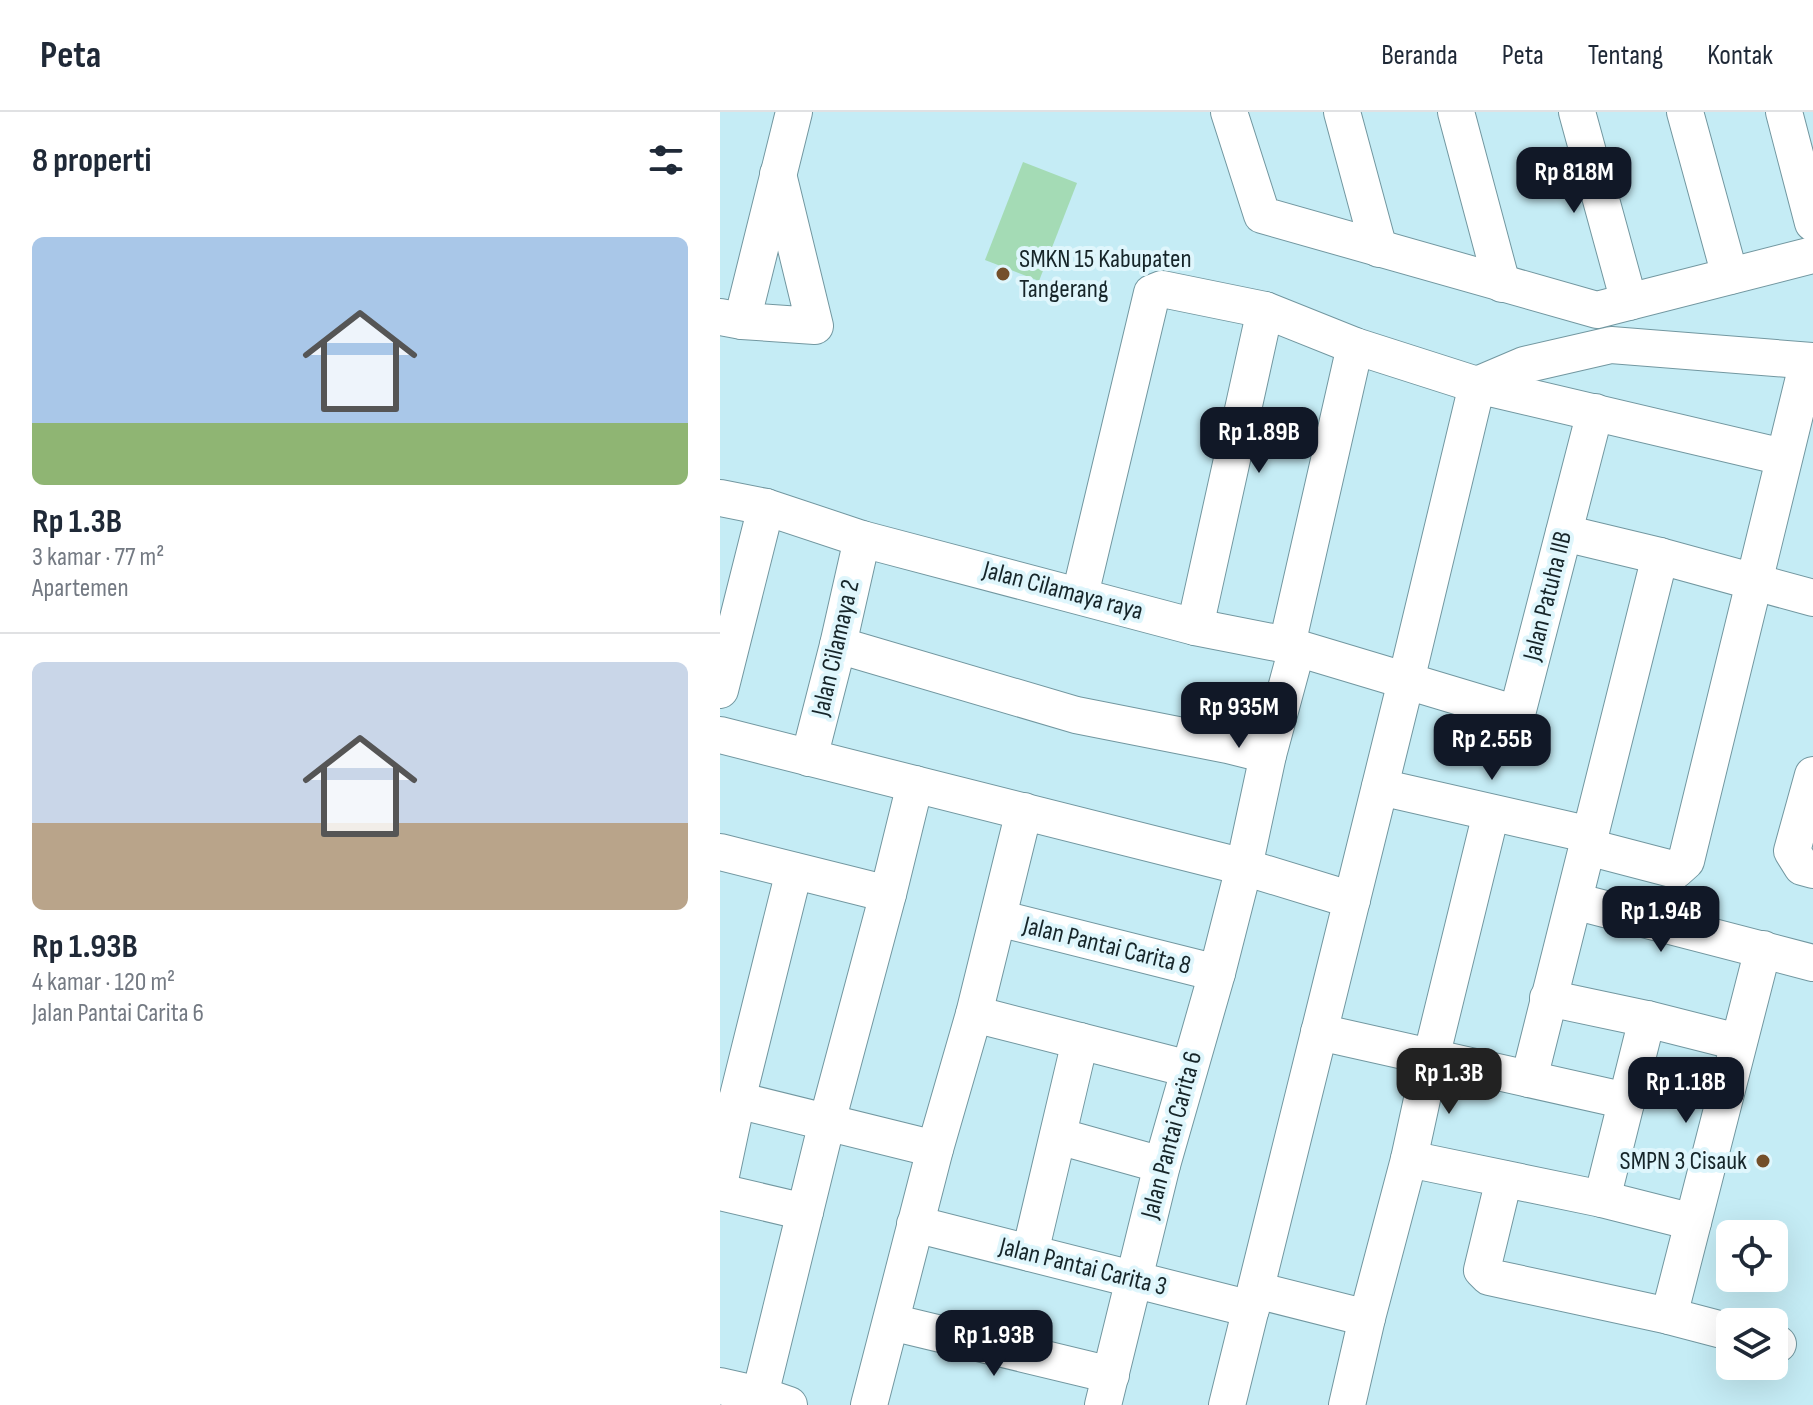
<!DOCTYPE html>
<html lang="id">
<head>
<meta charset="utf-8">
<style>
  :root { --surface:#fff; --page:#f2f2f3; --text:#1f2937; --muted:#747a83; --line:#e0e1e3; --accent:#111827 }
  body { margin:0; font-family:"Sofia Sans Condensed",sans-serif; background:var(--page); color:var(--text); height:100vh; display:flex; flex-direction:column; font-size:30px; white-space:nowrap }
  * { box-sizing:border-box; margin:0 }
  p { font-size:26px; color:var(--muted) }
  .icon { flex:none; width:44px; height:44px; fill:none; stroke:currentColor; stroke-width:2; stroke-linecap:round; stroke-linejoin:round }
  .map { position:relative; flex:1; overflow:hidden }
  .side { display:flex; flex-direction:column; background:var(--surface); width:720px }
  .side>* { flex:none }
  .buttons { position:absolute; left:996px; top:1108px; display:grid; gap:16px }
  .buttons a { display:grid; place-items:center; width:72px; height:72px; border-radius:12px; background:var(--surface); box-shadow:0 8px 32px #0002; font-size:40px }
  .price { position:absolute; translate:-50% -68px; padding:0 18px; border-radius:16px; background:var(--accent); color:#fff; font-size:26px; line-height:52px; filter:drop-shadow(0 2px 4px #0008) }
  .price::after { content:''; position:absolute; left:50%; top:48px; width:24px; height:18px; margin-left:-12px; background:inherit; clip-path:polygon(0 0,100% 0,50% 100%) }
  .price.current { background:#222; color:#fff }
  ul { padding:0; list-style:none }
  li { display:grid; align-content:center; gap:16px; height:424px; padding:0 32px }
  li+li { border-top:2px solid var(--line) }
  li span { display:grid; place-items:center; height:248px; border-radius:12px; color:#555 }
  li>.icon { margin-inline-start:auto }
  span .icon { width:144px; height:144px; fill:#fffc; stroke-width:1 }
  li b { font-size:34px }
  h2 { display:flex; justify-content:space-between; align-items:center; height:96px; padding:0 32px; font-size:34px }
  header { display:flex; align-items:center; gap:48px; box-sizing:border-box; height:112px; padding:0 40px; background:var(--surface); border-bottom:2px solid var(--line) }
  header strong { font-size:38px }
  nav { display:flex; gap:44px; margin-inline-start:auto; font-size:28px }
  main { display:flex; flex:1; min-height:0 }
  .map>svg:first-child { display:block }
  .green { fill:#a4dbb5 }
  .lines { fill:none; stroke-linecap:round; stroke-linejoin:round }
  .minor-casing { stroke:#7297a0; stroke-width:38 }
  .minor { stroke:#fff; stroke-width:36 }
  .poi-dot { fill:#744f2a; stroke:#dff6fc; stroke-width:3 }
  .labels { text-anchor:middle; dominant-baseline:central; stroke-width:8; stroke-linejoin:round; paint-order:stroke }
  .poi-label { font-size:26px; fill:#162529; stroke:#dff6fc; text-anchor:start }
  .street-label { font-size:26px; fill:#162529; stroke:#dff6fc }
</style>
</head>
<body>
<header>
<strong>Peta</strong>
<nav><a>Beranda</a><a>Peta</a><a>Tentang</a><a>Kontak</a></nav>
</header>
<main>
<section class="side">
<h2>8 properti<svg class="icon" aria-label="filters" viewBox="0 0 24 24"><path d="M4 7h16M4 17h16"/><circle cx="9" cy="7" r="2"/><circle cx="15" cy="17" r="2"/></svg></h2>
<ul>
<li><span style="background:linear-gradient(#a9c7e8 75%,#8fb573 0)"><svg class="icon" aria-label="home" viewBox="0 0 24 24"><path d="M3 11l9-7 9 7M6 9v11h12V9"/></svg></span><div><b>Rp 1.3B</b><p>3 kamar · 77 m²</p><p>Apartemen</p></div></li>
<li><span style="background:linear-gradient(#c9d6e8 65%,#b9a48a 0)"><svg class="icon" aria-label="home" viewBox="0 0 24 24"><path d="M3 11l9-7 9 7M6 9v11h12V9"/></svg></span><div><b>Rp 1.93B</b><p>4 kamar · 120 m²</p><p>Jalan Pantai Carita 6</p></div></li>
</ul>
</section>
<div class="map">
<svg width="1093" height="1293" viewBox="0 0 1093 1293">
  <rect width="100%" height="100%" fill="#c5ecf5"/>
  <!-- green -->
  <path class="green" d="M303,50L357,71L319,169L265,148Z"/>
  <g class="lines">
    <defs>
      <g id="minor">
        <path d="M509,0L542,103L877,198L1093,143"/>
        <path d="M622,0L659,137"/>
        <path d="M736,0L782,172"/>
        <path d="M857,0L909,190"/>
        <path d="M965,0L1010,164"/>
        <path d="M1064,0L1093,111"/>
        <path d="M0,205L22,209L95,214L58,62"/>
        <path d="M22,209L74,0"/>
        <path d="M0,386L46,395L142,427L475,515L567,533L797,602L875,300"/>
        <path d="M844,421L940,444L1093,486"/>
        <path d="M360,483L432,181L442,177L545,198L635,234L757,273L804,253L891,233L1093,249"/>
        <path d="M475,515L545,198"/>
        <path d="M118,533L356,603L508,633L548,643"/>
        <path d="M567,533L635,234"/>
        <path d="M0,578L46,395"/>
        <path d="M0,623L524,755L632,788"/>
        <path d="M89,646L118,533L142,427"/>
        <path d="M1093,663L1072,739L1082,755L1093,758"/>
        <path d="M660,675L871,723"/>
        <path d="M868,735L956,758L966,749L1088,249"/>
        <path d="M0,740L168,782"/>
        <path d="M854,789L1093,851"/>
        <path d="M278,806L497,861"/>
        <path d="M828,886L927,907L1018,930"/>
        <path d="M254,902L469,957"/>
        <path d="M599,920L907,989"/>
        <path d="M809,967L940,444"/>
        <path d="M17,988L215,1037"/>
        <path d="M338,1024L442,1053"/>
        <path d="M689,1047L882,1087L973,1110"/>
        <path d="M784,1067L762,1158L769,1165L949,1204L1010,1220"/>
        <path d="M0,1068L17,988L74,759"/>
        <path d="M0,1080L85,1100"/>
        <path d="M882,1087L927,907"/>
        <path d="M195,1112L531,1197"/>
        <path d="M310,1141L360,929"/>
        <path d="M536,1178L647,1206"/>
        <path d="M949,1204L1043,837"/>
        <path d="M171,1210L391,1263"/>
        <path d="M1054,1231L1058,1232"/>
        <path d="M0,1274L40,1283L69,1293"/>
        <path d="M40,1283L107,1010L168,782L195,672"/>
        <path d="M149,1293L215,1037L254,902L304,699"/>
        <path d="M383,1293L442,1053L497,861L524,755L548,643L577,536"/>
        <path d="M507,1293L686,569L757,273L1063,345"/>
        <path d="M627,1293L647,1206L689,1047L711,946L771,701"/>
      </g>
    </defs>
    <!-- minor casing -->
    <use href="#minor" class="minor-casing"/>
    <!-- minor -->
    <use href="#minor" class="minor"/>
  </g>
  <!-- markers -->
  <g class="poi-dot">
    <circle cx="283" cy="162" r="8"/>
    <circle cx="1043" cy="1049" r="8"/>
  </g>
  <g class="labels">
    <!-- poi labels -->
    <g class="poi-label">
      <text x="299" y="147">SMKN 15 Kabupaten<tspan x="299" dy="30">Tangerang</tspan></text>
      <text x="1027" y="1049" text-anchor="end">SMPN 3 Cisauk</text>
    </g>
    <!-- street labels -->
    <g class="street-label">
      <text transform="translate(343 479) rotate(15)">Jalan Cilamaya raya</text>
      <text transform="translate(828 484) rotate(-76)">Jalan Patuha IIB</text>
      <text transform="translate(116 536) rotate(-77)">Jalan Cilamaya 2</text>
      <text transform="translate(387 834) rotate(14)">Jalan Pantai Carita 8</text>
      <text transform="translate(452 1023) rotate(-75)">Jalan Pantai Carita 6</text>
      <text transform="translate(363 1155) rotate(14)">Jalan Pantai Carita 3</text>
    </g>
  </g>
</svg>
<div class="buttons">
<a><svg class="icon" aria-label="locate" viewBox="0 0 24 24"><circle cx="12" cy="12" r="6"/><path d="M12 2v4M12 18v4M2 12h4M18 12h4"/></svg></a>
<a><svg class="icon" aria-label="layers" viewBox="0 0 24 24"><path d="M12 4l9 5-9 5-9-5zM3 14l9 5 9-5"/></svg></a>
</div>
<b class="price" style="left:854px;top:103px">Rp 818M</b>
<b class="price" style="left:539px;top:363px">Rp 1.89B</b>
<b class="price" style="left:519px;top:638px">Rp 935M</b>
<b class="price" style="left:772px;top:670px">Rp 2.55B</b>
<b class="price" style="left:941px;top:842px">Rp 1.94B</b>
<b class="price current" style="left:729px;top:1004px">Rp 1.3B</b>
<b class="price" style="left:966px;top:1013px">Rp 1.18B</b>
<b class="price" style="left:274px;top:1266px">Rp 1.93B</b>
</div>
</main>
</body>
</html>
